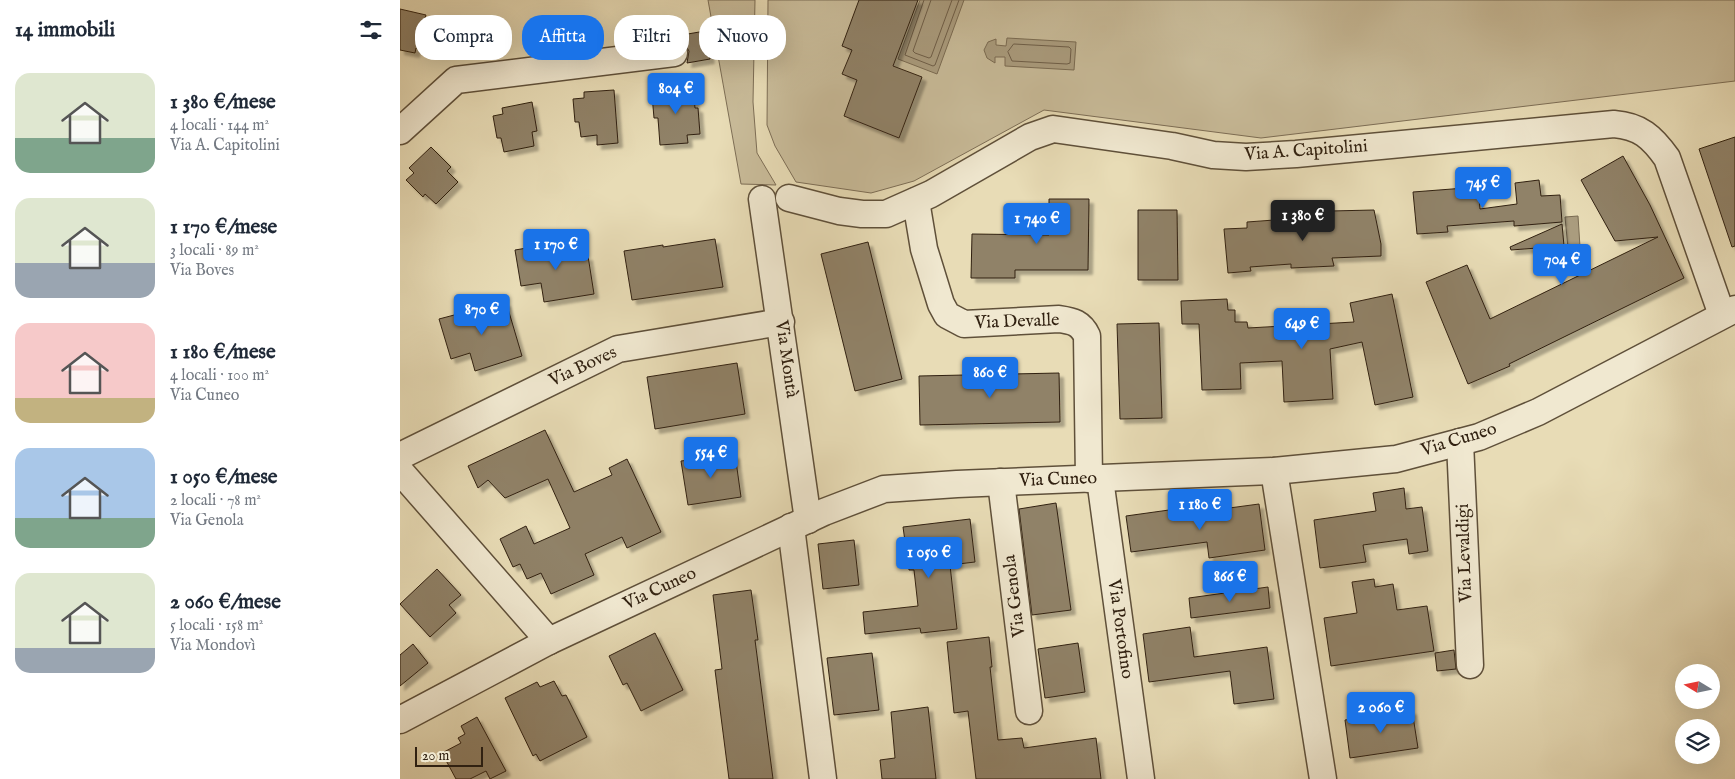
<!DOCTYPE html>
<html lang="it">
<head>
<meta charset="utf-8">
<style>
  :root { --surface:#fff; --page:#f2f2f3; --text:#1f2937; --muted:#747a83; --accent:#1a73e8 }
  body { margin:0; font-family:"IM FELL English",serif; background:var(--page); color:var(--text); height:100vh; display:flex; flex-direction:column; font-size:19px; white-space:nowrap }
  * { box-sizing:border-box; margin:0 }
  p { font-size:16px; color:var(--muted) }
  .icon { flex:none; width:28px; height:28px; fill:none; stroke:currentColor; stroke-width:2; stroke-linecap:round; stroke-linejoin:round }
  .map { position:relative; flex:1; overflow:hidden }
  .side { display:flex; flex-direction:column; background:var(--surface); width:400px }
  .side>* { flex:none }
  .guide { position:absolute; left:15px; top:15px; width:475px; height:45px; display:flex; gap:10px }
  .needle { width:32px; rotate:280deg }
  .buttons { position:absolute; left:1275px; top:664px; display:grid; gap:10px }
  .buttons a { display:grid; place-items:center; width:45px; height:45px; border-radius:50%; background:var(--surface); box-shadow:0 5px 20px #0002; font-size:25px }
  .scale { position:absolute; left:15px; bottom:12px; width:68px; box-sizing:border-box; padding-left:5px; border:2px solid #312111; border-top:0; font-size:14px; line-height:18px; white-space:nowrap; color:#312111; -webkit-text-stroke:4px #f0e8d0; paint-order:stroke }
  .price { position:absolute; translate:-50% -42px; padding:0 11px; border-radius:5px; background:var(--accent); color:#fff; font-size:16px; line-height:32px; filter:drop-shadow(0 1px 2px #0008) }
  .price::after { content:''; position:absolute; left:50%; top:30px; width:15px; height:11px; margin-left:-8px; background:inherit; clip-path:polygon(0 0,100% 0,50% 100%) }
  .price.on { background:#222; color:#fff }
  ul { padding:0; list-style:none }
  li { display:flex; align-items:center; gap:15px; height:125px; padding:0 15px }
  li span { display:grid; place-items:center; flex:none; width:140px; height:100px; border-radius:15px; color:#555 }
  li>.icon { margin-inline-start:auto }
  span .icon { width:60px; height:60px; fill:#fffc; stroke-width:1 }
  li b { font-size:21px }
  h2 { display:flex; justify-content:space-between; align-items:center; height:60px; padding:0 15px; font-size:21px }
  .pill { padding:0 18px; border-radius:20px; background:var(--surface); box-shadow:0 5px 20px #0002; font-size:18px; line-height:45px }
  .pill.on { background:var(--accent); color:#fff }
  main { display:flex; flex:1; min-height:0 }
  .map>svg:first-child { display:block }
  .green { fill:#c9bc9a; stroke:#7d6e56 }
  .water { fill:#aa9c7e; stroke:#7a6b52 }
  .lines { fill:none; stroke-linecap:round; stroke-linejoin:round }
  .shore { stroke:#6e5e48; stroke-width:1 }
  .building { fill:#908267; stroke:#312111; filter:url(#shadow) }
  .street-casing { stroke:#5f503a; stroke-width:29 }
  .street { stroke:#f0e8d0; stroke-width:26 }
  .labels { text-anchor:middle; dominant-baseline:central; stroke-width:4; stroke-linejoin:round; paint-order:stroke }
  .street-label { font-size:18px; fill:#312111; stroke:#f0e8d0 }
</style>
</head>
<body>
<main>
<section class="side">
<h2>14 immobili<svg class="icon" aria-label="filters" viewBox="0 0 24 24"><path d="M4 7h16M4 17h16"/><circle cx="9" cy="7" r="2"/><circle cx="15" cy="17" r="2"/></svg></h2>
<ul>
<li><span style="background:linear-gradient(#dfe7d0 65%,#7fa58c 0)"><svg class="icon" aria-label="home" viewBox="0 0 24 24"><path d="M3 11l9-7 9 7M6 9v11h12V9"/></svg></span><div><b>1 380 €/mese</b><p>4 locali · 144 m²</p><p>Via A. Capitolini</p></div></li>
<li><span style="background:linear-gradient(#dfe7d0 65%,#9aa5b1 0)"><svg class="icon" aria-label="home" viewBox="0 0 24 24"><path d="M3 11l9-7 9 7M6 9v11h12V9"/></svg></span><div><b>1 170 €/mese</b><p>3 locali · 89 m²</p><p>Via Boves</p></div></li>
<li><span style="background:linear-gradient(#f6c9c9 75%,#c2b280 0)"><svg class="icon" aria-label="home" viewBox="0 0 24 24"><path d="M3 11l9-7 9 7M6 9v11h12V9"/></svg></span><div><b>1 180 €/mese</b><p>4 locali · 100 m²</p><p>Via Cuneo</p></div></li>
<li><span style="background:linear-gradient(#a9c7e8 70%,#7fa58c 0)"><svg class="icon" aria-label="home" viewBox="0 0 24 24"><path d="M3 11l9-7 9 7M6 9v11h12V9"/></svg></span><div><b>1 050 €/mese</b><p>2 locali · 78 m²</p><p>Via Genola</p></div></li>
<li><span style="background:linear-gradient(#dfe7d0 75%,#9aa5b1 0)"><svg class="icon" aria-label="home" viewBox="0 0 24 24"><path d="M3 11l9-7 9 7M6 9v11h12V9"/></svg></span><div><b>2 060 €/mese</b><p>5 locali · 158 m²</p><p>Via Mondovì</p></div></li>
</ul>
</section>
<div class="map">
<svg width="1335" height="779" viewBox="0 0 1335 779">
  <defs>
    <filter id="shadow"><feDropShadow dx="4.5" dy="4.5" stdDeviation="1" flood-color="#0004"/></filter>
  </defs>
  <rect width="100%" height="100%" fill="#e8dcb6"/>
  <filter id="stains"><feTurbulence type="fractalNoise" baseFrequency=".004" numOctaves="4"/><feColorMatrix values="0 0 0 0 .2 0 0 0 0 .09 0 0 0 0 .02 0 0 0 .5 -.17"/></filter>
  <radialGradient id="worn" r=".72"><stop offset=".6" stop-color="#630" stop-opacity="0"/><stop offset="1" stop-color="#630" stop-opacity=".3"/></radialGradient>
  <!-- green -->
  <g class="green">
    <path d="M308,0H355L353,102L357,153L376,185L341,184Z"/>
    <path d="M368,0H1335V81L861,138L644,110L514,181L471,193L396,182L375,146L367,125Z"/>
  </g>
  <!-- water -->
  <g class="water">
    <path d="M520,0H564L537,74L498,59Z"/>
    <path d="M607,38L676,42L674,70L605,66V57H595V63L587,58L584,50L588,42L596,39V45L606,46Z"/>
    <path d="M1178,216L1180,247L1168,248L1165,217Z"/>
  </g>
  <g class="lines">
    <!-- shore -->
    <g class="shore">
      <path d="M524,0L505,55L533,66L535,65L559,0"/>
      <path d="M531,0L513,51L515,53L529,58L531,57L552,0"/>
      <path d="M614,44L669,47L671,49L670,63L667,64L612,61L608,52Z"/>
    </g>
  </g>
  <!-- building -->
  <g class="building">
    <path d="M459,0H518L493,66L522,77L499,138L444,116L457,80L442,74L452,50L442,46Z"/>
    <path d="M0,9L26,15L24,21L39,25L33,46L31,45L30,52L16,48L15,53L0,50Z"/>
    <path d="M305,31L310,59L287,63L289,51L283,42L282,35Z"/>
    <path d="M293,86L295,108H298L300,134L287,135L288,143L260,145L258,118H254L252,95L263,94V88Z"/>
    <path d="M214,90L218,143L197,145V135L181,137L179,122H175L173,99L184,98V92Z"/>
    <path d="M132,102L137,131L132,132L134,146L104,152L101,138H97L93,116L103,114L102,108Z"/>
    <path d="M1335,137V246L1332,247L1299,149Z"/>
    <path d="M31,147L51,167L47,171L58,182L36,204L25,194L23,197L6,180L14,173L9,168Z"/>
    <path d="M1223,156L1250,205L1284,278L1109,364L1110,366L1068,384L1026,282L1067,265L1090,319L1258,237L1215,241L1181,180Z"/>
    <path d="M1139,180L1141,196L1160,195L1162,222L1114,226V221L1047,226L1048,232L1017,234L1013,192L1078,187L1080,209L1117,204L1115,183Z"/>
    <path d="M649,199H689L688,270H615V278H571L572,234L649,235Z"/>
    <path d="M738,210H777L778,280H738Z"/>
    <path d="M974,210L981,244V256L932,258L934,266L891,268V264L850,267L851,271L828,273L824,229L847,228V222L888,219V223L930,220V211Z"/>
    <path d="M1162,224L1164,246L1111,250L1110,247Z"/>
    <path d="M315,239L323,287L232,300L224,251L263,245V247Z"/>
    <path d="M175,240L178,257L188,256L194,294L144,302L141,283L121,286L115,250Z"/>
    <path d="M468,242L502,379L455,391L421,254Z"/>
    <path d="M992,294L1013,397L975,405L962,342L930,349L933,399L884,402L882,361L840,363L841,389L802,390L799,324H782L781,301L827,299L828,310H835V322H847L848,328L954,322L950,303Z"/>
    <path d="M106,302L122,356L75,371L70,353L51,359L39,319L58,314V316Z"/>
    <path d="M759,323L762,418L720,419L717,324Z"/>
    <path d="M337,363L345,414L255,429L247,377Z"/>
    <path d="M659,373L660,422L520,425L519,376Z"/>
    <path d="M145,430L174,492L212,475L209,468L227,459L261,532L227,548L222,537L185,554L194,575L151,594L141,573L127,579L120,564L113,567L100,539L126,526L134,544L170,528L148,479L105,498L88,480L78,488L68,466Z"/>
    <path d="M335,454L341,497L288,505L281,461Z"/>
    <path d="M1004,488L1006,509L1022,507L1028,551L1009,554L1007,539L963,545L966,562L920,568L914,520L976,511L973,493Z"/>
    <path d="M656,503L671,610L632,615L619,509Z"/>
    <path d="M859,504L865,550L809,558L807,542L731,552L726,516L769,510L770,516Z"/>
    <path d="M570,519L575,562L550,565L557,629L521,633L520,628L465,634L463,612L518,606L514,570H509L503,527Z"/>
    <path d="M454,540L459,585L423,589L418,544Z"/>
    <path d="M37,569L61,595L49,605L56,613L30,637L0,604Z"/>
    <path d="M974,579L975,587L993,584L997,610L1027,606L1034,651L931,666L924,618L957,613L952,582Z"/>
    <path d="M868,587L870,608L791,618L789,598Z"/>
    <path d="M351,590L358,640H355L373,779H329L315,670L322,669L313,595Z"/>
    <path d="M790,627L794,657L867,647L874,699L834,704L830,671L749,682L743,634Z"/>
    <path d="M255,633L283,690L241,711L227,683L223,685L209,656Z"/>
    <path d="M589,637L592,667H590L598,740L622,738L624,748L696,738L701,779H576L568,711L554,713L547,642Z"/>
    <path d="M678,643L685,692L645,698L638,649Z"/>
    <path d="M13,644L28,663L0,686V655Z"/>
    <path d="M1054,650L1056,669L1037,671L1035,653Z"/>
    <path d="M472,653L479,710L434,715L427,658Z"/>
    <path d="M154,681L162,696L166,695L187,737L140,761L136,754L133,756L105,698L137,682L140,687Z"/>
    <path d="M528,707L536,779H482L480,760L495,758L491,712Z"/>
    <path d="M1012,710L1018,748L950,758L945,720Z"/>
    <path d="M77,717L106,771L90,779L86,771L70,779H56L42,753L61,743L58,738L65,734L61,726Z"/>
  </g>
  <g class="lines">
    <defs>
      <g id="street">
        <path d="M0,131L56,80L274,53"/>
        <path d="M389,198L439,211L462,214H486L531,194L630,137L653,129L772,146L813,155L846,157L896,154L1214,124C1240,126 1252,137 1267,158L1322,315"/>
        <path d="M362,199L408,520"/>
        <path d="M516,201L524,249L541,304L547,315L564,324L659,319C673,321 681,323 687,336L689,479"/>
        <path d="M1060,442L1070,665"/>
        <path d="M0,456L218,349L381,322"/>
        <path d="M0,471L149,641"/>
        <path d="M874,471L923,779"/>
        <path d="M700,479L741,779"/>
        <path d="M601,482L629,711"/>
        <path d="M391,527L423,779"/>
        <path d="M0,720L149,641L424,512L484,489L557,484L874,471L996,459L1079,437L1138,412L1335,309"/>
      </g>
    </defs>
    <!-- street casing -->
    <use href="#street" class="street-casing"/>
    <!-- street -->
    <use href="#street" class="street"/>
  </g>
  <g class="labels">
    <!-- street labels -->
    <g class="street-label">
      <text transform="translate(906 151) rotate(-4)">Via A. Capitolini</text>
      <text transform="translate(617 322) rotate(-2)">Via Devalle</text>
      <text transform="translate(386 359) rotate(82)">Via Montà</text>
      <text transform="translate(183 367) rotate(-25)">Via Boves</text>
      <text transform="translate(1059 440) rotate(-17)">Via Cuneo</text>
      <text transform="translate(658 480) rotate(-2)">Via Cuneo</text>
      <text transform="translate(1065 553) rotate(-92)">Via Levaldigi</text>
      <text transform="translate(260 589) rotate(-25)">Via Cuneo</text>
      <text transform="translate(615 596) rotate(-97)">Via Genola</text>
      <text transform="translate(720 629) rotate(82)">Via Portofino</text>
    </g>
  </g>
  <rect width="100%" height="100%" filter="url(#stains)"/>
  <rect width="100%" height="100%" fill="url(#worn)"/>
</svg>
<div class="buttons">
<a><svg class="needle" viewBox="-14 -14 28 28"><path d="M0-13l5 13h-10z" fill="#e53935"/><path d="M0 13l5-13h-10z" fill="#747a83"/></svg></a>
<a><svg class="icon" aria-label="layers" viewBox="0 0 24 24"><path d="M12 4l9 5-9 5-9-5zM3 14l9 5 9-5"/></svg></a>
</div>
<div class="scale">20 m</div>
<b class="price" style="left:276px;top:115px">804 €</b>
<b class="price" style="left:1083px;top:209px">745 €</b>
<b class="price on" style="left:903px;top:242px">1 380 €</b>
<b class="price" style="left:637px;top:245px">1 740 €</b>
<b class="price" style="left:156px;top:271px">1 170 €</b>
<b class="price" style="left:1162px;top:286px">704 €</b>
<b class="price" style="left:82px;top:336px">870 €</b>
<b class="price" style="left:902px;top:350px">649 €</b>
<b class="price" style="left:590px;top:399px">860 €</b>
<b class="price" style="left:311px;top:479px">554 €</b>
<b class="price" style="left:800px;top:531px">1 180 €</b>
<b class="price" style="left:529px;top:579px">1 050 €</b>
<b class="price" style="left:830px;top:603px">866 €</b>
<b class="price" style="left:981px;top:734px">2 060 €</b>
<div class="guide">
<a class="pill">Compra</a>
<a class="pill on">Affitta</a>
<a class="pill">Filtri</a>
<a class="pill">Nuovo</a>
</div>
</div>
</main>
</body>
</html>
